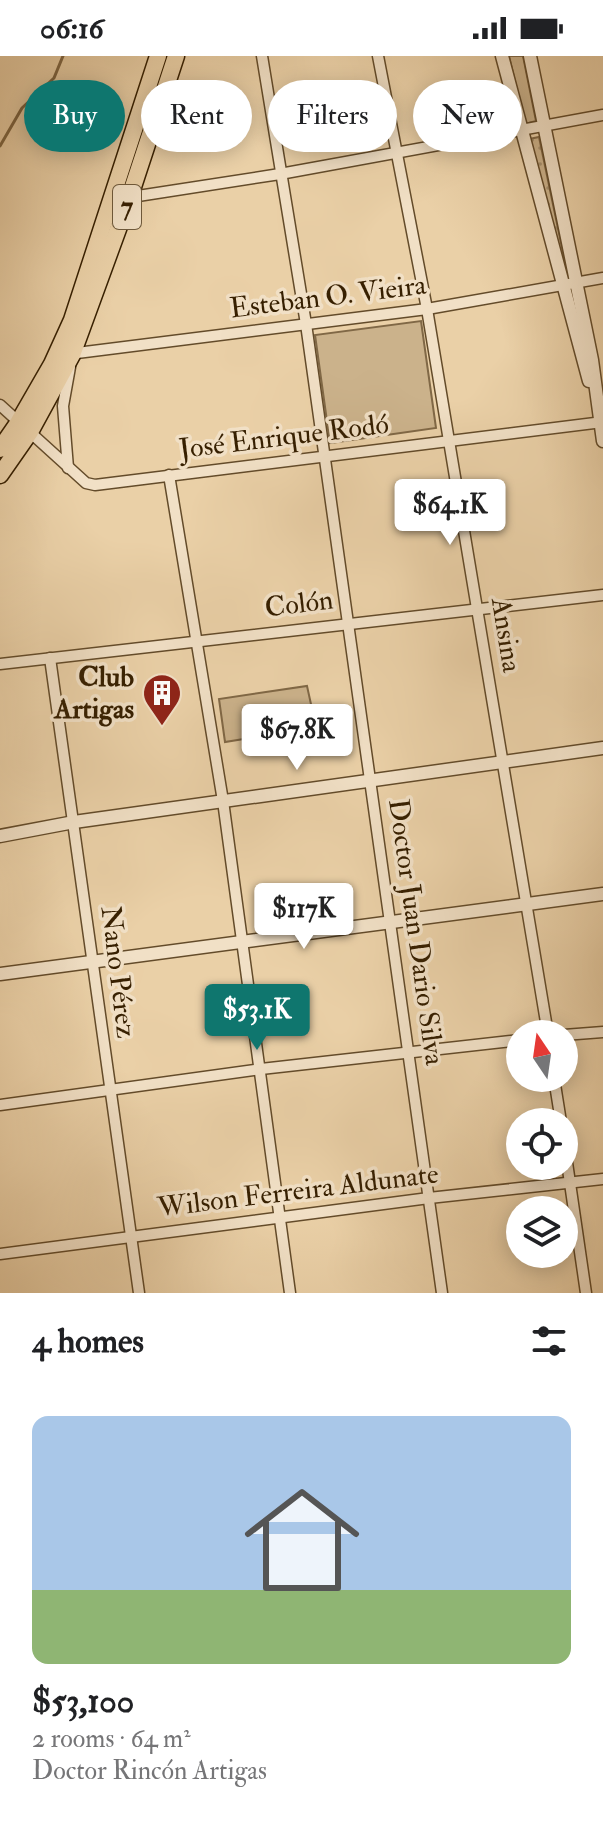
<!DOCTYPE html>
<html lang="en">
<head>
<meta charset="utf-8">
<style>
  :root { --surface:#fff; --page:#f2f2f2; --text:#202124; --muted:#757577; --accent:#0f766e }
  body { margin:0; font-family:"IM FELL Double Pica",serif; background:var(--page); color:var(--text); height:100vh; display:flex; flex-direction:column; font-size:30px; white-space:nowrap }
  * { box-sizing:border-box; margin:0 }
  p { font-size:26px; color:var(--muted) }
  .icon { flex:none; width:44px; height:44px; fill:none; stroke:currentColor; stroke-width:2; stroke-linecap:round; stroke-linejoin:round }
  .map { position:relative; height:1237px; overflow:hidden }
  .side { display:flex; flex-direction:column; background:var(--surface); flex:1 }
  .side>* { flex:none }
  .hud { position:absolute; left:24px; top:24px; width:556px; height:72px; display:flex; gap:16px }
  .needle { width:52px; rotate:347deg }
  .tools { position:absolute; left:506px; top:964px; display:grid; gap:16px }
  .tools a { display:grid; place-items:center; width:72px; height:72px; border-radius:50%; background:var(--surface); box-shadow:0 4px 20px #0003; font-size:40px }
  .price { position:absolute; translate:-50% -68px; padding:0 18px; border-radius:8px; background:#fff; color:#222; font-size:26px; line-height:52px; filter:drop-shadow(0 2px 4px #0008) }
  .price::after { content:''; position:absolute; left:50%; top:48px; width:24px; height:18px; margin-left:-12px; background:inherit; clip-path:polygon(0 0,100% 0,50% 100%) }
  .price.on { background:var(--accent); color:#fff }
  ul { padding:0; list-style:none }
  li { display:grid; align-content:center; gap:16px; height:424px; padding:0 32px }
  li span { display:grid; place-items:center; height:248px; border-radius:16px; color:#555 }
  li>.icon { margin-inline-start:auto }
  span .icon { width:144px; height:144px; fill:#fffc; stroke-width:1 }
  li b { font-size:34px }
  h2 { display:flex; justify-content:space-between; align-items:center; height:96px; padding:0 32px; font-size:34px }
  .chip { padding:0 28px; border-radius:36px; background:var(--surface); box-shadow:0 4px 20px #0003; font-size:28px; line-height:72px }
  .chip.on { background:var(--accent); color:#fff }
  .status { display:flex; justify-content:space-between; align-items:center; height:56px; padding:0 40px; background:var(--surface); direction:ltr }
  .status svg { height:22px; fill:currentColor }
  .map>svg:first-child { display:block }
  .grass { fill:url(#grass-dots); stroke:#806846; stroke-width:2 }
  .green { fill:#cbb28b; stroke:#806846; stroke-width:2 }
  .lines { fill:none; stroke-linecap:round; stroke-linejoin:round }
  .stream { stroke:#7d6542; stroke-width:3 }
  .minor-casing { stroke:#634b2a; stroke-width:13 }
  .tertiary-casing { stroke:#634b2a; stroke-width:15 }
  .primary-casing { stroke:#361f00; stroke-width:19 }
  .minor { stroke:#f1e0c6; stroke-width:10 }
  .tertiary { stroke:#f1e0c6; stroke-width:12 }
  .primary { stroke:#ead0a7; stroke-width:16 }
  .labels { text-anchor:middle; dominant-baseline:central; stroke-width:7; stroke-linejoin:round; paint-order:stroke }
  .shield { fill:#f1e0c6; stroke:#6e593b; stroke-width:2 }
  .shield-label { font-size:26px; font-weight:bold; fill:#361f00 }
  .street-label { font-size:28px; fill:#361f00; stroke:#f1e0c6 }
  .poi-label { font-size:28px; font-weight:bold; fill:#361f00; stroke:#f1e0c6; text-anchor:end }
</style>
</head>
<body>
<div class="status"><b>06:16</b><svg viewBox="0 0 49 12"><path d="M0 12V9h3v3zM5 12V6h3v6zM10 12V3h3v9zM15 12V0h3v12zM26 1h20v11H26zM47 4h2v5h-2z"/></svg></div>
<div class="map">
<svg width="603" height="1237" viewBox="0 0 603 1237">
  <defs>
    <pattern id="grass-dots" width="8" height="8" patternUnits="userSpaceOnUse" patternTransform="scale(2)"><rect width="8" height="8" fill="#cbb28b"/><path d="M2 2h.1M6 6h.1" fill="none" stroke="#a6906f" stroke-width="1.8" stroke-linecap="round"/></pattern>
  </defs>
  <rect width="100%" height="100%" fill="#ead0a7"/>
  <filter id="stains"><feTurbulence type="fractalNoise" baseFrequency=".0025" numOctaves="4"/><feColorMatrix values="0 0 0 0 .2 0 0 0 0 .09 0 0 0 0 .02 0 0 0 .5 -.17"/></filter>
  <radialGradient id="worn" r=".72"><stop offset=".6" stop-color="#630" stop-opacity="0"/><stop offset="1" stop-color="#630" stop-opacity=".3"/></radialGradient>
  <!-- grass -->
  <path class="grass" d="M539,81L567,216L562,217L529,83Z"/>
  <!-- green -->
  <g class="green">
    <path d="M509,0H523L536,65L525,68Z"/>
    <path d="M421,265L436,372L330,387L315,279Z"/>
    <path d="M307,630L316,671L225,686L219,643Z"/>
  </g>
  <g class="lines">
    <!-- stream -->
    <path class="stream" d="M0,90L22,52L54,22L63,0"/>
    <defs>
      <g id="minor">
        <path d="M262,0L306,268L442,1237"/>
        <path d="M378,0L427,253L548,978"/>
        <path d="M125,142L280,118L603,59"/>
        <path d="M69,298L427,253L603,222"/>
        <path d="M0,349L86,427L95,429L603,366"/>
        <path d="M68,412L63,350L70,311"/>
        <path d="M169,419L223,745L290,1237"/>
        <path d="M50,602L139,1237"/>
        <path d="M0,608L603,539"/>
        <path d="M564,979L603,976"/>
        <path d="M554,1022L561,1066"/>
        <path d="M0,1049L261,1013L520,984"/>
        <path d="M564,1086L586,1237"/>
        <path d="M0,1198L429,1142L603,1123"/>
      </g>
      <g id="tertiary">
        <path d="M502,0L589,325"/>
        <path d="M530,0L592,304L603,385"/>
        <path d="M0,780L74,766L603,692"/>
        <path d="M0,918L603,838"/>
      </g>
      <g id="primary">
        <path d="M0,393L18,367L52,308L72,264L158,0"/>
        <path d="M0,419L30,376L72,299L129,143L176,0"/>
      </g>
    </defs>
    <!-- minor casing -->
    <use href="#minor" class="minor-casing"/>
    <!-- tertiary casing -->
    <use href="#tertiary" class="tertiary-casing"/>
    <!-- primary casing -->
    <use href="#primary" class="primary-casing"/>
    <!-- minor -->
    <use href="#minor" class="minor"/>
    <!-- tertiary -->
    <use href="#tertiary" class="tertiary"/>
    <!-- primary -->
    <use href="#primary" class="primary"/>
  </g>
  <!-- icons -->
  <defs>
    <symbol id="building-pin" viewBox="-11 -11 22 30"><path d="M0 17L-7.5 6A9.5 9.5 0 1 1 7.5 6Z" fill="#8f2418" stroke="#f1e0c6"/><path d="M-4-6H4V6H1V3H-1V6H-4ZM-2.5-4.3h1.7v1.8h-1.7ZM.8-4.3h1.7v1.8H.8ZM-2.5-1h1.7V.8h-1.7ZM.8-1h1.7V.8H.8Z" fill="#fff"/></symbol>
  </defs>
  <g fill-rule="evenodd">
    <use href="#building-pin" x="140" y="615" width="44" height="60"/>
  </g>
  <g class="labels">
    <!-- shield labels -->
    <rect class="shield" x="113" y="129" width="28" height="44" rx="6"/>
    <g class="shield-label">
      <text x="127" y="151">7</text>
    </g>
    <!-- street labels -->
    <g class="street-label">
      <text transform="translate(328 241) rotate(-7)">Esteban O. Vieira</text>
      <text transform="translate(284 381) rotate(-7)">José Enrique Rodó</text>
      <text transform="translate(299 548) rotate(-7)">Colón</text>
      <text transform="translate(506 579) rotate(81)">Ansina</text>
      <text transform="translate(416 876) rotate(82)">Doctor Juan Dario Silva</text>
      <text transform="translate(118 916) rotate(83)">Nano Pérez</text>
      <text transform="translate(298 1135) rotate(-7)">Wilson Ferreira Aldunate</text>
    </g>
    <!-- poi labels -->
    <g class="poi-label">
      <text x="134" y="621">Club<tspan x="134" dy="32">Artigas</tspan></text>
    </g>
  </g>
  <rect width="100%" height="100%" filter="url(#stains)"/>
  <rect width="100%" height="100%" fill="url(#worn)"/>
</svg>
<div class="tools">
<a><svg class="needle" viewBox="-14 -14 28 28"><path d="M0-13l5 13h-10z" fill="#e53935"/><path d="M0 13l5-13h-10z" fill="#757577"/></svg></a>
<a><svg class="icon" aria-label="locate" viewBox="0 0 24 24"><circle cx="12" cy="12" r="6"/><path d="M12 2v4M12 18v4M2 12h4M18 12h4"/></svg></a>
<a><svg class="icon" aria-label="layers" viewBox="0 0 24 24"><path d="M12 4l9 5-9 5-9-5zM3 14l9 5 9-5"/></svg></a>
</div>
<b class="price" style="left:450px;top:491px">$64.1K</b>
<b class="price" style="left:297px;top:716px">$67.8K</b>
<b class="price" style="left:304px;top:895px">$117K</b>
<b class="price on" style="left:257px;top:996px">$53.1K</b>
<div class="hud">
<a class="chip on">Buy</a>
<a class="chip">Rent</a>
<a class="chip">Filters</a>
<a class="chip">New</a>
</div>
</div>
<section class="side">
<h2>4 homes<svg class="icon" aria-label="filters" viewBox="0 0 24 24"><path d="M4 7h16M4 17h16"/><circle cx="9" cy="7" r="2"/><circle cx="15" cy="17" r="2"/></svg></h2>
<ul>
<li><span style="background:linear-gradient(#a9c7e8 70%,#8fb573 0)"><svg class="icon" aria-label="home" viewBox="0 0 24 24"><path d="M3 11l9-7 9 7M6 9v11h12V9"/></svg></span><div><b>$53,100</b><p>2 rooms · 64 m²</p><p>Doctor Rincón Artigas</p></div></li>
</ul>
</section>
</body>
</html>
